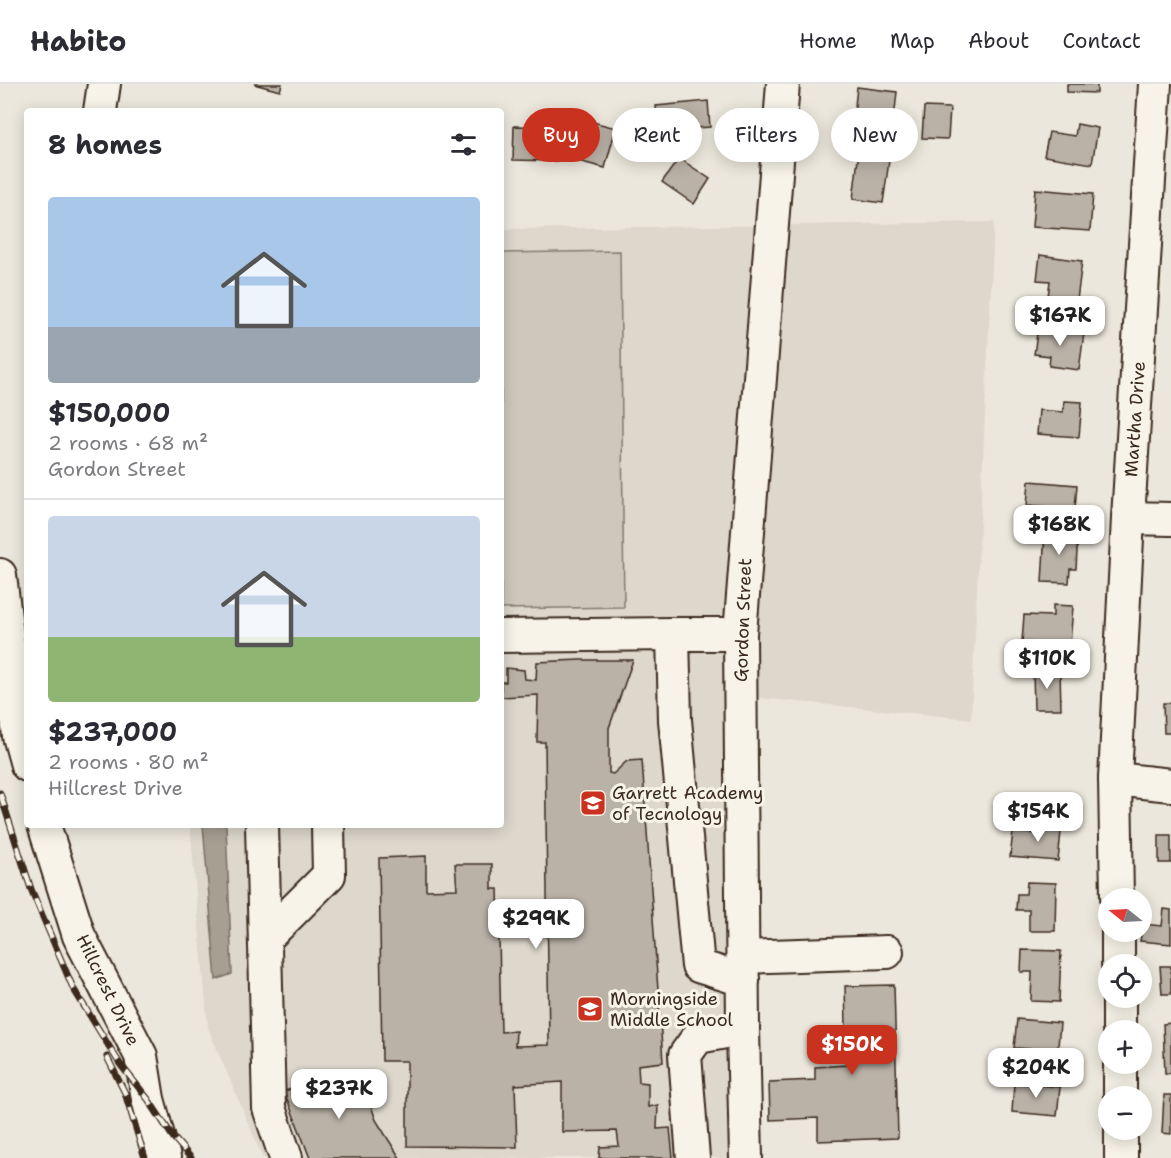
<!DOCTYPE html>
<html lang="en">
<head>
<meta charset="utf-8">
<style>
  :root { --surface:#fff; --page:#f7f7f7; --text:#2b2b33; --muted:#7c7c81; --line:#e1e1e2; --accent:#c8321e }
  body { margin:0; font-family:"Shantell Sans",sans-serif; background:var(--page); color:var(--text); height:100vh; display:flex; flex-direction:column; font-size:22px; white-space:nowrap }
  * { box-sizing:border-box; margin:0 }
  p { font-size:20px; color:var(--muted) }
  .icon { flex:none; width:33px; height:33px; fill:none; stroke:currentColor; stroke-width:2; stroke-linecap:round; stroke-linejoin:round }
  .map { position:relative; flex:1; overflow:hidden }
  .panel { position:absolute; left:24px; top:24px; width:480px; height:720px; display:flex; flex-direction:column; background:var(--surface); border-radius:6px; box-shadow:0 3px 15px #0003 }
  .panel>* { flex:none }
  .top-card { position:absolute; left:522px; top:24px; width:558px; height:54px; display:flex; gap:12px }
  .needle { width:39px; rotate:288deg }
  .buttons { position:absolute; left:1098px; top:804px; display:grid; gap:12px }
  .buttons a { display:grid; place-items:center; width:54px; height:54px; border-radius:50%; background:var(--surface); box-shadow:0 3px 15px #0003; font-size:30px }
  .price { position:absolute; translate:-50% -51px; padding:0 14px; border-radius:12px; background:#fff; color:#222; font-size:20px; line-height:39px; filter:drop-shadow(0 2px 3px #0008) }
  .price::after { content:''; position:absolute; left:50%; top:36px; width:18px; height:14px; margin-left:-9px; background:inherit; clip-path:polygon(0 0,100% 0,50% 100%) }
  .price.current { background:var(--accent); color:#fff }
  ul { padding:0; list-style:none }
  li { display:grid; align-content:center; gap:12px; height:318px; padding:0 24px }
  li+li { border-top:2px solid var(--line) }
  li span { display:grid; place-items:center; height:186px; border-radius:6px; color:#555 }
  li>.icon { margin-inline-start:auto }
  span .icon { width:108px; height:108px; fill:#fffc; stroke-width:1 }
  li b { font-size:26px }
  h2 { display:flex; justify-content:space-between; align-items:center; height:72px; padding:0 24px; font-size:26px }
  .chip { padding:0 21px; border-radius:27px; background:var(--surface); box-shadow:0 3px 15px #0003; font-size:21px; line-height:54px }
  .chip.current { background:var(--accent); color:#fff }
  header { display:flex; align-items:center; gap:36px; box-sizing:border-box; height:84px; padding:0 30px; background:var(--surface); border-bottom:2px solid var(--line) }
  header strong { font-size:28px }
  nav { display:flex; gap:33px; margin-inline-start:auto; font-size:21px }
  .map>svg:first-child { display:block }
  .built { fill:#ddd7cc }
  .green { fill:#cec8bc; stroke:#84796d; stroke-width:1.5 }
  .water { fill:#a89f93; stroke:#7c7064; stroke-width:1.5 }
  .building { fill:#bab2a7; stroke:#3b2a1e; stroke-width:1.5 }
  .lines { fill:none; stroke-linecap:round; stroke-linejoin:round }
  .minor-casing { stroke:#3b2a1e; stroke-width:36 }
  .minor { stroke:#f7f3e8; stroke-width:32 }
  .rail-casing { stroke:#3b2a1e; stroke-width:7 }
  .rail { stroke:#f7f3e8; stroke-width:4.5; stroke-dasharray:14; stroke-linecap:butt }
  .labels { text-anchor:middle; dominant-baseline:central; stroke-width:6; stroke-linejoin:round; paint-order:stroke }
  .street-label { font-size:18px; fill:#3b2a1e; stroke:#f7f3e8 }
  .poi-label { font-size:18px; fill:#3b2a1e; stroke:#f7f3e8; text-anchor:start }
</style>
</head>
<body>
<header>
<strong>Habito</strong>
<nav><a>Home</a><a>Map</a><a>About</a><a>Contact</a></nav>
</header>
<div class="map">
<svg width="1171" height="1074" viewBox="0 0 1171 1074">
  <rect width="100%" height="100%" fill="#ece7dc"/>
  <filter id="ink" filterUnits="userSpaceOnUse"><feTurbulence type="fractalNoise" baseFrequency=".0167" numOctaves="2"/><feDisplacementMap in="SourceGraphic" scale="12" xChannelSelector="R" yChannelSelector="G"/><feConvolveMatrix kernelMatrix="1 2 1 2 8 2 1 2 1" color-interpolation-filters="sRGB"/></filter>
  <g filter="url(#ink)">
    <!-- built -->
    <path class="built" d="M994,138L971,635L741,612L746,1074H263L208,944L190,741H501V145Z"/>
    <!-- green -->
    <path class="green" d="M620,167L624,523L501,525V169Z"/>
    <!-- water -->
    <path class="water" d="M203,741H226L232,890L216,896Z"/>
    <!-- building -->
    <g class="building">
      <path d="M254,0H282L280,7Z"/>
      <path d="M1067,0H1097V9L1067,8Z"/>
      <path d="M857,3L897,8L894,35L854,31Z"/>
      <path d="M708,17L710,43L658,47L656,22Z"/>
      <path d="M924,23L950,24L948,55L922,54Z"/>
      <path d="M585,36L616,44L605,84L574,76Z"/>
      <path d="M1077,40L1098,44L1092,80L1044,72L1049,48L1075,52Z"/>
      <path d="M514,42L557,43L556,77L513,76Z"/>
      <path d="M859,67L890,70L883,119L853,115Z"/>
      <path d="M679,74L710,95L694,120L662,98Z"/>
      <path d="M1035,105L1093,110L1090,147L1032,143Z"/>
      <path d="M1040,171L1082,177L1076,224L1047,220L1050,197L1037,196Z"/>
      <path d="M1038,243L1084,249L1079,286L1049,282L1050,272L1034,270Z"/>
      <path d="M1064,317L1082,318L1079,353L1037,350L1039,326L1063,328Z"/>
      <path d="M1029,397L1077,401L1075,425L1027,421Z"/>
      <path d="M1045,447L1078,449L1076,485H1070L1069,499L1042,498Z"/>
      <path d="M1053,521L1073,522L1070,561L1022,558L1024,531L1053,532Z"/>
      <path d="M580,576H633L609,644V689L613,690L627,677L642,676L663,978L638,981L639,998L648,999V1023L658,1021L657,1045L670,1044L673,1074H599L600,1063L619,1062L617,1047L562,1048V998L515,1001L517,1063L407,1062V977H382L379,774L426,772V806L457,805L455,780H492V805H498L501,948L516,947L515,962L549,961L545,658H537L538,611L501,613V598H506V584L524,586L525,595L536,596L537,578Z"/>
      <path d="M1060,586L1061,625H1034L1033,587Z"/>
      <path d="M1163,619H1171V649H1164Z"/>
      <path d="M1043,736L1062,738L1058,777L1010,773L1013,748L1042,750Z"/>
      <rect x="1159" y="751" width="12" height="28"/>
      <path d="M1027,798L1056,799L1055,847H1029V826H1016L1017,810H1026Z"/>
      <path d="M1164,825L1171,826V860L1140,857L1143,840L1162,842Z"/>
      <path d="M1022,866L1061,867L1059,918L1031,917L1032,888H1021Z"/>
      <path d="M1160,882H1171V910H1162Z"/>
      <path d="M894,901L898,1054L818,1057V1034L770,1036L769,998L815,996V983L847,981L845,902Z"/>
      <path d="M1017,935L1060,939L1056,986L1030,984L1031,965L1014,964Z"/>
      <path d="M1171,939V989L1165,990L1163,940Z"/>
      <path d="M359,988L376,1036L400,1074H310L284,1007Z"/>
      <path d="M1014,999L1060,1003L1057,1032L1012,1028Z"/>
      <path d="M1164,1011H1171V1050L1162,1049Z"/>
    </g>
    <g class="lines">
      <defs>
        <g id="minor">
          <path d="M100,27L104,0"/>
          <path d="M1128,434L1171,435"/>
          <path d="M0,491L19,652L27,681"/>
          <path d="M740,550H673L675,636L698,882L743,896"/>
          <path d="M501,552L673,550"/>
          <path d="M1115,695L1171,701"/>
          <path d="M44,741L79,852L141,972L148,1015L164,1074"/>
          <path d="M262,741L269,1024L286,1074"/>
          <path d="M1117,814L1115,695L1128,434L1155,0"/>
          <path d="M1118,848V880"/>
          <path d="M265,855L329,791L328,741"/>
          <path d="M743,873L887,868"/>
          <path d="M1119,914V946"/>
          <path d="M1120,980V1012"/>
          <path d="M1121,1046V1074"/>
          <path d="M693,1074L685,971L698,953L743,945"/>
          <path d="M746,1074L743,945L740,550L783,0"/>
        </g>
      </defs>
      <!-- minor casing -->
      <use href="#minor" class="minor-casing"/>
      <!-- minor -->
      <use href="#minor" class="minor"/>
      <defs>
        <g id="rail">
          <path d="M0,709L31,805L73,904L120,980L148,1015L173,1053L191,1074"/>
          <path d="M107,973L125,1009L145,1074"/>
        </g>
      </defs>
      <!-- rail casing -->
      <use href="#rail" class="rail-casing"/>
      <!-- rail -->
      <use href="#rail" class="rail"/>
    </g>
  </g>
  <!-- icons -->
  <defs>
    <symbol id="school-square" viewBox="-11 -11 22 22"><rect x="-9" y="-9" width="18" height="18" rx="4" fill="#c8321e" stroke="#f7f3e8"/><path d="M0-5L7-2L0 1L-7-2ZM-4 1L0 2.5L4 1V4Q0 6-4 4Z" fill="#fff"/></symbol>
  </defs>
  <g fill-rule="evenodd">
    <use href="#school-square" x="578" y="704" width="30" height="30"/>
    <use href="#school-square" x="575" y="910" width="30" height="30"/>
  </g>
  <g class="labels">
    <!-- street labels -->
    <g class="street-label">
      <text transform="translate(1135 335) rotate(-86)">Martha Drive</text>
      <text transform="translate(743 536) rotate(-88)">Gordon Street</text>
      <text transform="translate(108 906) rotate(64)">Hillcrest Drive</text>
    </g>
    <!-- poi labels -->
    <g class="poi-label">
      <text x="612" y="709">Garrett Academy<tspan x="612" dy="21">of Tecnology</tspan></text>
      <text x="610" y="915">Morningside<tspan x="610" dy="21">Middle School</tspan></text>
    </g>
  </g>
</svg>
<div class="buttons">
<a><svg class="needle" viewBox="-14 -14 28 28"><path d="M0-13l5 13h-10z" fill="#e53935"/><path d="M0 13l5-13h-10z" fill="#7c7c81"/></svg></a>
<a><svg class="icon" aria-label="locate" viewBox="0 0 24 24"><circle cx="12" cy="12" r="6"/><path d="M12 2v4M12 18v4M2 12h4M18 12h4"/></svg></a>
<a>+</a>
<a>−</a>
</div>
<b class="price" style="left:1060px;top:263px">$167K</b>
<b class="price" style="left:1059px;top:472px">$168K</b>
<b class="price" style="left:1047px;top:606px">$110K</b>
<b class="price" style="left:1038px;top:759px">$154K</b>
<b class="price" style="left:536px;top:866px">$299K</b>
<b class="price current" style="left:852px;top:992px">$150K</b>
<b class="price" style="left:1036px;top:1015px">$204K</b>
<b class="price" style="left:339px;top:1036px">$237K</b>
<div class="top-card">
<a class="chip current">Buy</a>
<a class="chip">Rent</a>
<a class="chip">Filters</a>
<a class="chip">New</a>
</div>
<section class="panel">
<h2>8 homes<svg class="icon" aria-label="filters" viewBox="0 0 24 24"><path d="M4 7h16M4 17h16"/><circle cx="9" cy="7" r="2"/><circle cx="15" cy="17" r="2"/></svg></h2>
<ul>
<li><span style="background:linear-gradient(#a9c7e8 70%,#9aa5b1 0)"><svg class="icon" aria-label="home" viewBox="0 0 24 24"><path d="M3 11l9-7 9 7M6 9v11h12V9"/></svg></span><div><b>$150,000</b><p>2 rooms · 68 m²</p><p>Gordon Street</p></div></li>
<li><span style="background:linear-gradient(#c9d6e8 65%,#8fb573 0)"><svg class="icon" aria-label="home" viewBox="0 0 24 24"><path d="M3 11l9-7 9 7M6 9v11h12V9"/></svg></span><div><b>$237,000</b><p>2 rooms · 80 m²</p><p>Hillcrest Drive</p></div></li>
</ul>
</section>
</div>
</body>
</html>
